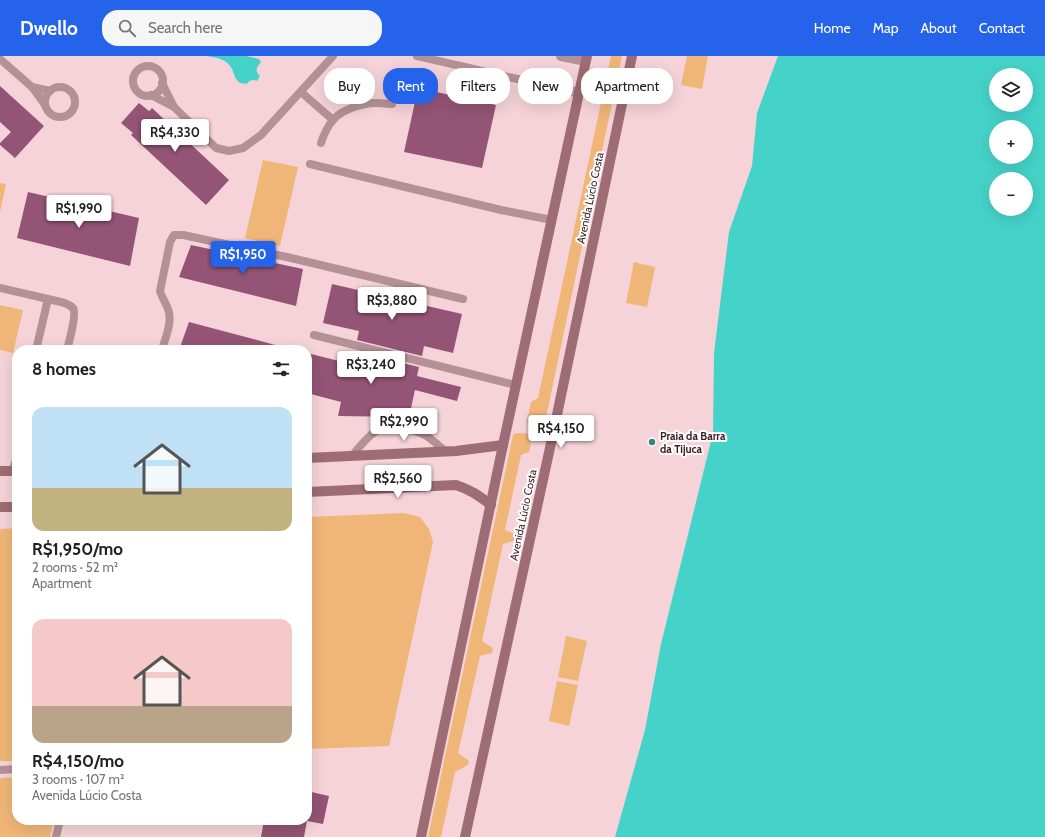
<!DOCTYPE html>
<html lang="en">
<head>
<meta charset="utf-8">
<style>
  :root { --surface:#fff; --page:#f6f6f6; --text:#202124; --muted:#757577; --accent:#2563eb }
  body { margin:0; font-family:Cabin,sans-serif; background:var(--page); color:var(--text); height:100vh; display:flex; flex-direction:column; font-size:15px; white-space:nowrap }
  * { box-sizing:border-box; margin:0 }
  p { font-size:13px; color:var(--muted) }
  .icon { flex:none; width:22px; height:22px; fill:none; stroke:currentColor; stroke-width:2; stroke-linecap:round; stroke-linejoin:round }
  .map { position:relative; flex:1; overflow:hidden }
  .panel { position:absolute; left:12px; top:289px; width:300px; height:480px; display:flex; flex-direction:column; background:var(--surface); border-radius:16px; box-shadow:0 4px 16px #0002 }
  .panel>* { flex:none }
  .top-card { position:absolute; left:324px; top:12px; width:380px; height:36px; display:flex; gap:8px }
  .tools { position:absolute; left:989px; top:12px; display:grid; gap:8px }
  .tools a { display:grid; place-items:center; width:44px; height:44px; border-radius:50%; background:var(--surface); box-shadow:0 4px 16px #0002; font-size:20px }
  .price { position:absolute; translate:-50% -34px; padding:0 9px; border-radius:4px; background:#fff; color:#222; font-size:13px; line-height:26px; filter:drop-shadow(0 1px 2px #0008) }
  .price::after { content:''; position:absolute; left:50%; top:24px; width:12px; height:9px; margin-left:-6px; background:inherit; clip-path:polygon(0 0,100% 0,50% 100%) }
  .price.on { background:var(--accent); color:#fff }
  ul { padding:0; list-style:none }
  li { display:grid; align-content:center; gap:8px; height:212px; padding:0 20px }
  li span { display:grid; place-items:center; height:124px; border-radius:12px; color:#555 }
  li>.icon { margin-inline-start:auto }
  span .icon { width:72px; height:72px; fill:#fffc; stroke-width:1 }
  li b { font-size:17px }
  h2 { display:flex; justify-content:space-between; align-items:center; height:48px; padding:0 20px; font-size:17px }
  .pill { padding:0 14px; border-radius:16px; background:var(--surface); box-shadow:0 4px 16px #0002; font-size:14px; line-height:36px }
  .pill.on { background:var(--accent); color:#fff }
  header { display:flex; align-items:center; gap:24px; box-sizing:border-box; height:56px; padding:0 20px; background:var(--accent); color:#fff }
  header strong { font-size:19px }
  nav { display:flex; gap:22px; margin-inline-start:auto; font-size:14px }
  .search { width:280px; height:36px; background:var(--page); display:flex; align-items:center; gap:10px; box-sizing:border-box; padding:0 14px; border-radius:16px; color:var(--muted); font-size:15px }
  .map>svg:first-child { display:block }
  .green { fill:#f0b677 }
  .water { fill:#45d3c9; fill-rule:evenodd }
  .building { fill:#945475 }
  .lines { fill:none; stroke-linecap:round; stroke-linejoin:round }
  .lane { stroke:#b49196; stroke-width:8 }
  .street { stroke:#b49196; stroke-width:10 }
  .secondary { stroke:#9e6c74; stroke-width:10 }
  .poi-dot { fill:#3c837e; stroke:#fefefe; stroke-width:1.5 }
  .labels { text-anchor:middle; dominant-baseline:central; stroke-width:4; stroke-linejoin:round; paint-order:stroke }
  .street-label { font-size:11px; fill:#3e2026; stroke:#fefefe }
  .poi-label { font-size:11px; font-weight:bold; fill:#3e2026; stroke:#fefefe; text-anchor:start }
</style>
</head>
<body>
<header>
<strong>Dwello</strong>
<div class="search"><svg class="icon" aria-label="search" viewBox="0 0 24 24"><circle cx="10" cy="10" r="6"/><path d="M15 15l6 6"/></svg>Search here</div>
<nav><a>Home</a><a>Map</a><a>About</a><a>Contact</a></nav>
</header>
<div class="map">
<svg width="1045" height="781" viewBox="0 0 1045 781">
  <rect width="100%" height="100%" fill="#f5d3d8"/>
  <!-- green -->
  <g class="green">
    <path d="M611,0H622L544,371L528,368L527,365L531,346L538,342Z"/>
    <path d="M687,0H708L702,33L681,29Z"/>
    <path d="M263,104L298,111L280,190L245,182Z"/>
    <path d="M0,127L6,128L0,156Z"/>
    <path d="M634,206L655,211L647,251L626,247Z"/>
    <path d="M0,249L23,254L13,297L0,294Z"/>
    <path d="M516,377H524L531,379L532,382L529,396L521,399L505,474L517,479L516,484L503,488L482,585L493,592L492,597L480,600L458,697L469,705L468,709L455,716L441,781H428L513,379Z"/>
    <path d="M404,457L420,461L429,473L433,486L389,690L307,693V461Z"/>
    <path d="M17,472V705H0V473Z"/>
    <path d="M566,580L587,585L578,625L558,621Z"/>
    <path d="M557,625L578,629L569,670L549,665Z"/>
    <path d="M17,721V764H54L50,781H0V722Z"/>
  </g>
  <!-- water -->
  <g class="water">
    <path d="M207,0H246L259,3L261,6C257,11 254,15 260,20L257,25C253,23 249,24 247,28L240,27C234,22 235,20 232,13C227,3 217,2 207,0Z"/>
    <path d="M778,0H1045V781H615L645,674L661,588L713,377L714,297L729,176L752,110L757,57ZM996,19H1026V49H996ZM996,71H1026V101H996ZM996,123H1026V153H996Z"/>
  </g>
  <!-- building -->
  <g class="building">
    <path d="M0,30L44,70L15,102L0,89V87L11,76L0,66Z"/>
    <path d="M418,32L496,49L482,112L404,96Z"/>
    <path d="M139,47L149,55L152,52L229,124L206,149L131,79L133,77L121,67Z"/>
    <path d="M28,136L139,162L130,210L17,182Z"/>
    <path d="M191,189L303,213L296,250L179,221Z"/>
    <path d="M332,228L462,258L453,297L424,290L422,300L357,284L359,275L323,267Z"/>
    <path d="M189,266L279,290V294H179Z"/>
    <path d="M354,295L419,311L417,320L461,331L457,345L415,334L409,361L338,360L341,346L307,337V297L351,308Z"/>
    <path d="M307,735L329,740L323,768L307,765L304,781H261L264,764H307Z"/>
  </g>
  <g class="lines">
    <!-- lane -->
    <g class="lane">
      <path d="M417,0L522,24"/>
      <path d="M0,3L32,31"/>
      <circle cx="148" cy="25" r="15"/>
      <circle cx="60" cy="46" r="15"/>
      <path d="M301,36L333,64"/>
      <path d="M151,39L174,51L162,27"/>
      <path d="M45,49L32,31L50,35"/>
      <path d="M174,51L216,92L229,95L243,92L261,79L333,0"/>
      <path d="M321,87C324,78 327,71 333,64C342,53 365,46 379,47C383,47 387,48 392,48"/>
      <path d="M310,108L501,154L552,164"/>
      <path d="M0,232L61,246C65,247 70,249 73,252C77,258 69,286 67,294"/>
      <path d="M314,279L516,329"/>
      <path d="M36,294L48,243"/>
      <path d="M162,294C165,282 173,266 168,253C166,247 162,242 160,235L170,186L174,179H183L291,202L463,243"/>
      <path d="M352,400C359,391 367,381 376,375C389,369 414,373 425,379C432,383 439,390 445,395"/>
      <path d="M12,415L17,402"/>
      <path d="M0,714L17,713"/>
      <path d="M56,781L60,764"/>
    </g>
    <!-- street -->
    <g class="street">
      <path d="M561,0L586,5"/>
      <path d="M522,24L579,37"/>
    </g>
    <!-- secondary -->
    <g class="secondary">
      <path d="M307,402L456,395L503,389"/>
      <path d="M0,415H17"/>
      <path d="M307,436L456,429C471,434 478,439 491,449"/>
      <path d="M0,451H17"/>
      <path d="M421,781L503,389L587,0"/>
      <path d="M465,781L553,378L632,0"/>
    </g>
  </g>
  <!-- markers -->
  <circle class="poi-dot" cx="652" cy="386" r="4"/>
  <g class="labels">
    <!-- street labels -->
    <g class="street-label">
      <text transform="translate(590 142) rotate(-78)">Avenida Lúcio Costa</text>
      <text transform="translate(523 459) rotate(-78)">Avenida Lúcio Costa</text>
    </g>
    <!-- poi labels -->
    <g class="poi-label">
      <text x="660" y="380">Praia da Barra<tspan x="660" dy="13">da Tijuca</tspan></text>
    </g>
  </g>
</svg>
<div class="tools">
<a><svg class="icon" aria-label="layers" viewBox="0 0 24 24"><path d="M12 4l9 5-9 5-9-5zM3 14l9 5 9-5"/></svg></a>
<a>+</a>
<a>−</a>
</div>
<b class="price" style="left:175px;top:97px">R$4,330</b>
<b class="price" style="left:79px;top:173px">R$1,990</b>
<b class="price on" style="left:243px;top:219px">R$1,950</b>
<b class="price" style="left:392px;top:265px">R$3,880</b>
<b class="price" style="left:371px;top:329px">R$3,240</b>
<b class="price" style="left:404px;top:386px">R$2,990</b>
<b class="price" style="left:561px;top:393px">R$4,150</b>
<b class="price" style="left:398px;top:443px">R$2,560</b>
<div class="top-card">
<a class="pill">Buy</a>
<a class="pill on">Rent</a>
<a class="pill">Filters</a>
<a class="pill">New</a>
<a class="pill">Apartment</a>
</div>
<section class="panel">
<h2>8 homes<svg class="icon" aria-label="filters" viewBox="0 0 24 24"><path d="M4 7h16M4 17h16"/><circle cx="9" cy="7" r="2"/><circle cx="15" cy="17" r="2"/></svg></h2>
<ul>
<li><span style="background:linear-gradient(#bfe0f5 65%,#c2b280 0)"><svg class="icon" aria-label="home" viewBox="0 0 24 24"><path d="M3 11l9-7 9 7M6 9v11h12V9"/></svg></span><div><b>R$1,950/mo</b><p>2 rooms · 52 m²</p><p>Apartment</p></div></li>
<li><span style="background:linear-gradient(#f6c9c9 70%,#b9a48a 0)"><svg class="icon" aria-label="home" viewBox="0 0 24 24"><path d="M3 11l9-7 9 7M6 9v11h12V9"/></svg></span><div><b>R$4,150/mo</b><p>3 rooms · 107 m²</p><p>Avenida Lúcio Costa</p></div></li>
</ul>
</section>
</div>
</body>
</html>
